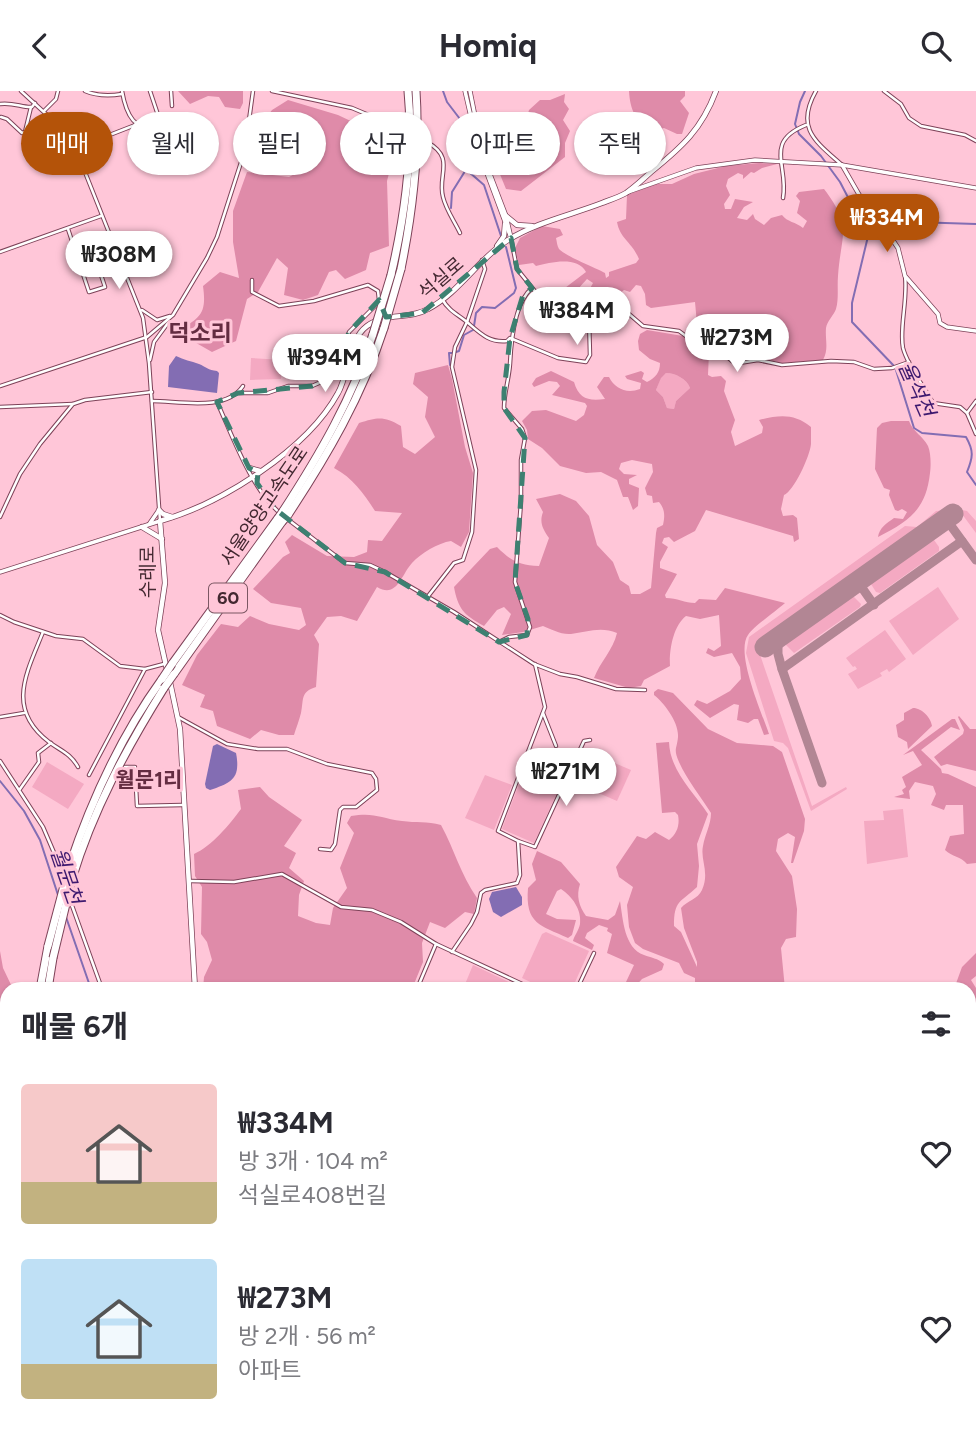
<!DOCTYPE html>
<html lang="ko">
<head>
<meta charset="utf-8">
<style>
  :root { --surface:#fff; --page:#f2f2f3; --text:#2b2b33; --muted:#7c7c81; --accent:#b45309 }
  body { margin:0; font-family:Figtree,"Noto Sans KR",sans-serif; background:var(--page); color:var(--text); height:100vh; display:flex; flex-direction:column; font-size:26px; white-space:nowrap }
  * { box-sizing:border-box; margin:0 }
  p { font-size:23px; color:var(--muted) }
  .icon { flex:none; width:38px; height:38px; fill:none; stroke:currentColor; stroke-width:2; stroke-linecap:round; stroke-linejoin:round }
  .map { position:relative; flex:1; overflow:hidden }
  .details { position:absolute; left:0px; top:891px; width:976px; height:450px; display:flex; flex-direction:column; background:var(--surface); border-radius:21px 21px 0 0; box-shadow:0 2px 5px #0004 }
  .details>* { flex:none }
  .hud { position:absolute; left:21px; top:21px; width:934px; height:63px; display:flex; gap:14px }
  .price { position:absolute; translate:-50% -60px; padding:0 16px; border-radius:24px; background:#fff; color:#222; font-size:23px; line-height:46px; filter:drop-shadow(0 2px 4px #0008) }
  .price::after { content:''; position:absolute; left:50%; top:42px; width:21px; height:16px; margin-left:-10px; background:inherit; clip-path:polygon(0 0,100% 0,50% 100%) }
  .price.current { background:var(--accent); color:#fff }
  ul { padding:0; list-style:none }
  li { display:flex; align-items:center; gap:21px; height:175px; padding:0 21px }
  li span { display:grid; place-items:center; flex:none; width:196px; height:140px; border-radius:7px; color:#555 }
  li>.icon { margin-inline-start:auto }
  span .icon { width:84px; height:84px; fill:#fffc; stroke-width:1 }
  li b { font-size:30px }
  h2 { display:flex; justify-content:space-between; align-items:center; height:84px; padding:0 21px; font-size:30px }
  .chip { padding:0 24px; border-radius:32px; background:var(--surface); box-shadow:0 2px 5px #0004; font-size:24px; line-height:63px }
  .chip.current { background:var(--accent); color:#fff }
  header { display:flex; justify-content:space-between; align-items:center; height:91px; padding:0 21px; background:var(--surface); font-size:32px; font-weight:700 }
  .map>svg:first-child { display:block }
  .green { fill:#f4a9c2 }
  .forest { fill:#df8ba9; fill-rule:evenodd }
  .water { fill:#836db3 }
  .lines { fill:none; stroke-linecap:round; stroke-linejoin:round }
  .stream { stroke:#836db3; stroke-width:2 }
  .taxiway { stroke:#b28694; stroke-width:9 }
  .runway { stroke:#b28694; stroke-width:21 }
  .minor-casing { stroke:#7d4258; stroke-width:4.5 }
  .tertiary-casing { stroke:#7d4258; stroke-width:5 }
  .secondary-casing { stroke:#7d4258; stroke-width:6 }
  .motorway-casing { stroke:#7d4258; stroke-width:9 }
  .minor { stroke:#fff; stroke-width:2.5 }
  .tertiary { stroke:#fff; stroke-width:3.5 }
  .secondary { stroke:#fff; stroke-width:4.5 }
  .motorway { stroke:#fff; stroke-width:7 }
  .motorway-bridge-casing { stroke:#7d4258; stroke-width:9; stroke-linecap:butt }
  .motorway-bridge { stroke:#fff; stroke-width:7 }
  .marked { fill:none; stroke:#3d8071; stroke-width:5; stroke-dasharray:14 9; stroke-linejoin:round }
  .labels { text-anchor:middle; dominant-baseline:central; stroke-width:6; stroke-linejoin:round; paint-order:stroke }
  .shield { fill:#ffc6d8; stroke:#7b5763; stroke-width:2 }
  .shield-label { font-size:18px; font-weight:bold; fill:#432831 }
  .street-label { font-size:19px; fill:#432831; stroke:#ffc6d8 }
  .water-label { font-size:21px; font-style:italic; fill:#3e1a6f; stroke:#ffc6d8 }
  .neighbourhood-label { font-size:21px; font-weight:bold; fill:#642c41; stroke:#ffc6d8 }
  .quarter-label { font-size:23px; font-weight:bold; fill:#642c41; stroke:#ffc6d8 }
</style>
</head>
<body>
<header><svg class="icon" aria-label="back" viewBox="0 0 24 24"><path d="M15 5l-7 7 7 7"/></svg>Homiq<svg class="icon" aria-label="search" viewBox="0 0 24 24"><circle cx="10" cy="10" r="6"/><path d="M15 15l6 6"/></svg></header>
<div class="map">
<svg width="976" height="1339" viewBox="0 0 976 1339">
  <rect width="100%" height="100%" fill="#ffc6d8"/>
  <!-- green -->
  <g class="green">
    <path d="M251,267L283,269L281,288L250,289Z"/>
    <path d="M666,282C675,282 687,288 690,297L676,310L674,318L667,317L663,306L656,299L661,286Z"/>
    <path d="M957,418L967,420L976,430V442L959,419L945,421L757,555L812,715L846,696L847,698L811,720L788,657L783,652L774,650L746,562L749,546L905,435L917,436L936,420Z"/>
    <path d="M931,448L934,449L939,456V460L880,502L876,501L871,493L872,490Z"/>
    <path d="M938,496L959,528L913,564L889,530Z"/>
    <path d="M852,504L861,513L860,516L794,562L786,554L787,550Z"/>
    <path d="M885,539L906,568L889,581L887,578L880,582L882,585L858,598L848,583L857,578L855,575L853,576L846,567Z"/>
    <path d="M584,659L631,679L617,710L571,690Z"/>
    <path d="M47,671L84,693L68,718L32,696Z"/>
    <path d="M525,677L561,693L534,752L502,738Z"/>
    <path d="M485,684L512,694L494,739L465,727Z"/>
    <path d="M903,718L908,766L867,773L864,730L884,729L883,720Z"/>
    <path d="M546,841L589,860L572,898H545L522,887L542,843Z"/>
    <path d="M473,874L513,893L511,898H463Z"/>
  </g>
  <!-- forest -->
  <g class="forest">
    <path d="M178,0H243V12L240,18L225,16L219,6L208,5L190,13Z"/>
    <path d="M629,0H685V5L680,10L689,22L682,43H677L664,37L652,40C636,31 630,19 629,0Z"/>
    <path d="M565,3L564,11L569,18L563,29L570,40L565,52V66L521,100L506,98L499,81L506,77C506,68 499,58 498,49L514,53L517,35L525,33L529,19L540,9H550Z"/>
    <path d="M288,9L338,24L376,42L394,63L387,90L389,155L370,162L366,179L345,188L336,179L329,181L318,204L303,209L284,204L288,177L277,167L258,201L247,208L236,250L212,261L177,241C200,226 207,224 203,195L220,181L239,187L233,151V120L247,81L289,86L304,78L287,47V35L265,28L272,19Z"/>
    <path d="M759,72L777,73L762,77L754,82L751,81L743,88V84L738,82L728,88L726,95L730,104L724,113L725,118H731L735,108L753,111L744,116L737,127L747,129L753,123L755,128L764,134L771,127L782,124C787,131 796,131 803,137L807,130L797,122L800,110L796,105L799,101L824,98C853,136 841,142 838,185C837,196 839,207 836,218C834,224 827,230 826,237C825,249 829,258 823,269L782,272L760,267L743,269L733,268L719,257L697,250L692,246L697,233L695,211L651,217L646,214L645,203L641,195L636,194L630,201L624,199L614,207L612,217L591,218L588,201L593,192L587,188C579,196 574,207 561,200L586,181C578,165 551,171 536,175L533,172L519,174L515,157L520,147L542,135L560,138L563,144L556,147C557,151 557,155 559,158C565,165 596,177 605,182L606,187L609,185V181L636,172L639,168C632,151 620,148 617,131L626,128L627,104L656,93H672L694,83L726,75Z"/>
    <path d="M647,239L683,245L696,256L709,261L708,284L712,286L721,285L726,290L724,300L735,329L731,341L735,355L762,342L763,336L759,329C779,324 794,322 811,336C811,341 811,348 811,353C810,365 794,400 784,404L781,418L783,425L793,424L797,427L799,448L794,451L793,445L706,419L695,440L674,451L669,446L664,447L662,452L668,456L660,471V477L677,483L665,504L666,507C677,507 685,512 695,512L699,508L716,509L725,497L785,512C775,521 754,535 748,544C735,562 762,622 769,643L764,644L758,628H754L748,632L737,629L739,614L734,613L710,627L694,614L697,609L707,613L730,600L741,588L740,576L732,562L714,566L706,562L708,557L714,560L721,555L719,524L700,528L686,525C673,535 669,560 670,575L644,589L641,595L629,597L594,587C600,571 613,559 617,542C601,535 586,541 571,543C561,544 551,538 543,535L523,541L502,544L511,523L504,516L497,519L484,535C464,524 458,518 454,496L490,458L497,456C511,470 519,474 539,475L549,447C543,438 539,432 543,421L536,408L560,403L576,410L589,425L597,454L613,471L620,489L629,495L631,503H640L651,497L656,442L657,437L663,434C665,425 665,418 659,411L653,412L652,405L647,404L645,397L653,381L652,373L632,369L621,372L619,378L624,383L637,384L629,388V393L639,397L638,415L633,419L628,406H623L617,389L601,381L586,382L560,375L542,357L528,348L527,339L522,330L532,320L546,319L576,330L584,324L587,315L585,312L552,304L560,295L557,291L549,290L534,296L532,293L536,287L551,280L574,291C579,308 588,310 605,308L597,296L604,286H609C615,298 627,303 640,298L641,292L627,288L625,285L641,280L644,282L642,288L647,291C655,287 660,282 660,272L650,268L639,259L638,250L640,243ZM666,282C675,282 687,288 690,297L676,310L674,318L667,317L663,306L656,299L661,287Z"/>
    <path d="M448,274L452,288L465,356L473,382L469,441L461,456L451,450C438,452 421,462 412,472C401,484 397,508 377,496L357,530L341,525L327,526L314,544L319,553L316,596C300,601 304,608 301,622C299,630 296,637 294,644H279L261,639L250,648L217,635L213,620L200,616L205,604L182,594L197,564L221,533L238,536L250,525L269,533L299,539L306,534L301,517L271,512L253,498L283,466L290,462L285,451L292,444L327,465L354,466L367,461L368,449L382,450L402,422L375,420C364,403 353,387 334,377L359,332C378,326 384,325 401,335L403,356L415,363L435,346L425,326L428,306L413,293L415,282Z"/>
    <path d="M891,330H909C913,341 923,345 928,355C931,362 931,375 930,382C926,419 909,430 878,446C879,437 887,432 894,427L903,428L907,421L902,418L898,420L895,419L889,404L890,399L884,397L875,378L877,337L882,332Z"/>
    <path d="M658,598L673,602L708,638L737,652L773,655L782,661L805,728L804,740L793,772H791L795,746L788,742L778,748L776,760L792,785L797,818L796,846L786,848L781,857L785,898H695V887L684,882L679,872L643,858L635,852L629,836L627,814L633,796L619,786L616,776L637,745L646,748L655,741L669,749C677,743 680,734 678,724L675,721L662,722L656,652L669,651C670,680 693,700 708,723L697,753L699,775L697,796C680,812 674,809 674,835L681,841L697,876V871L684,837L681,817C687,810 698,808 702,799C710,781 700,769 703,755C705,743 711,734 711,722C701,706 687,689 679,671C673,658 677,658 678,646C679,631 664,612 654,604V601Z"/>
    <path d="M913,617C922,617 931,627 932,635L908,658L907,651L898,646L896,634L904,629V622Z"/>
    <path d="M959,625L970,638H976V680L947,673L941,675L934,666L963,643L964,639L958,626Z"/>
    <path d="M952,628H955L960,639L951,636L921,659L941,678L942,682L948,683L976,696V772L967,773C961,765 952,766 945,759L950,745L964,743L963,714H946L944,719L931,714L936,703L933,695L915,691L909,700L910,708L894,706L904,703L902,699L906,696L902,686L922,674L913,660L903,664Z"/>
    <path d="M260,696L269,706L302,729L284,755L296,762L289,777L304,790L299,804L298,825L316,832L330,834L333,817L347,797L340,777L354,742L347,732L351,725C374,721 380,727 402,730C416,732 427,730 441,734C455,760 460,782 477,807L474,823L465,821L445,837L430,831L422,852L423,871L412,898H203L204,886L212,869L207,851L201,843L202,796L195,785L194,763C212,755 229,734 241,718L238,699Z"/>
    <path d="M537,760L561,771L580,793C576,805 579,815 586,825L608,829L615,824L620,810C623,828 624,857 644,864C651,867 658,867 664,873L662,879L642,888L633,898H616L618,892L626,891L634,874L607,862L612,843L607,840L608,837L599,834L587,842L585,847L594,854L592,859L573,850C574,845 579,839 580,833C582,819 572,805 561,798L557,800L546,823L557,828L576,829L572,844L568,847C540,834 525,833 528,797L536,789L532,773Z"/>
    <path d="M0,860L3,877L13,898H7V1006L0,1007Z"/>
    <path d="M976,862V885L971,889L976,897V954L970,966V898H954L962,876Z"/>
    <path d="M976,1077V1339H732L735,1334H970V1086Z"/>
    <path d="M0,1214L7,1219V1334H26V1339H0Z"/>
    <path d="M480,1334H649L642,1339H480Z"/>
  </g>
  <!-- water -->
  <g class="water">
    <path d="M176,265C184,269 191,270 199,273C206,276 208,279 217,280L219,282L217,302L168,296L169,275Z"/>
    <path d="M217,653L236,662C241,688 231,692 210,699L206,697L205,693L213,655Z"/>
    <path d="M516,796L522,806V814L501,826L493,821L489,808L492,801Z"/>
  </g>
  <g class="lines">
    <!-- stream -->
    <g class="stream">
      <path d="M443,0L447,11L463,32L468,58L467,77L469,81L484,94L501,145"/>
      <path d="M805,0L800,11L795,33L799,43L821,65L840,91L853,116L868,130L870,137L852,212V231L895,276L914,337L922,342L966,346C974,360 973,366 967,381L976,394"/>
      <path d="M451,117L452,101L467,77"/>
      <path d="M883,130L976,133"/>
      <path d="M474,235L476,222L482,216L495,217L514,202L516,197L506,156"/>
      <path d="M456,261L459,260L464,244L473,239"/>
      <path d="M450,274L449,262H452"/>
      <path d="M0,690L24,720L40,749L58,804"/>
      <path d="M66,826L91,898"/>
      <path d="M100,1334L102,1339"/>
      <path d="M395,1334L399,1339"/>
    </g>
    <!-- taxiway -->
    <g class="taxiway">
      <path d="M946,428L976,469"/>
      <path d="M858,491L874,514"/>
      <path d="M778,547V563L782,578L822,692"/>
      <path d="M782,578L962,450"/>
    </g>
    <!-- runway -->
    <path class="runway" d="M765,556L953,423"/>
    <defs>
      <g id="minor">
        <path d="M21,0L59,35L77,61L143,227L149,272L160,430"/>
        <path d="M85,0C97,5 110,5 122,3"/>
        <path d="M122,0C126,23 134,42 162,38"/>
        <path d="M150,0L158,24V39"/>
        <path d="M171,0L172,15"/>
        <path d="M272,0L352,17L402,38"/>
        <path d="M816,0C795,37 815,50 842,74"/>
        <path d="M884,0L901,13L909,27L921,35L965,44L976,50"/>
        <path d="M0,13C13,11 23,17 32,16L35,12"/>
        <path d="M44,20L56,8L58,0"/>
        <path d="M1,26L7,28L22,42L25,41L31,16"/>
        <path d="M427,51C456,67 437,84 443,106C446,119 455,131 460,142"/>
        <path d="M59,78L82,73L93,66L107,45L143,31"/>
        <path d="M783,107C789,75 763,51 806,34"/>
        <path d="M68,138L89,201L105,196L96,169L80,174"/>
        <path d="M0,161L101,125"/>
        <path d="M905,185C908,208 899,238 903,257C908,276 924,295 933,312L960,316L967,322L976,343"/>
        <path d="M252,189V201L279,215L314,210L368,194L378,200L379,209"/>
        <path d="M442,208C449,220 457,223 467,231C480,242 489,252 507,250L510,247L558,267L586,271L590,264L589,227L577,225L538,204L517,178L511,147"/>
        <path d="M142,219L157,229L170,225"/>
        <path d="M586,225L592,221L629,223L643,235L679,240L694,251L719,259L732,270L739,272L758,269L782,274L831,270L854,271L874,278L892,277L909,271"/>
        <path d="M150,269L154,251L168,232"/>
        <path d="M0,295L147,246L173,224L207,167L217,146L245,59L253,0"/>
        <path d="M238,302H268L288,295H312L335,285L340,276L349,241L380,210"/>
        <path d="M152,310C179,310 226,321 243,295"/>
        <path d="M217,311C233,346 251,398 281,423"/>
        <path d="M0,316L73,313"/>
        <path d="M967,322L976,310"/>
        <path d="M0,426L20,383L40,353L73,313L85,309L152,301"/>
        <path d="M286,427L345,472L370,474L385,481L454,521L534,573L560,583L577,586L616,598L645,599"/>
        <path d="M429,504L454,472L463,469L472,441L476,379L452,276L455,256L467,231L485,178L482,169"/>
        <path d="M0,524L14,531L56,545L83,548L120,575L145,578L164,573"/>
        <path d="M43,541C26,583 6,618 49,651C61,660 70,662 78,676"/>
        <path d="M501,550L509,546L527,544L530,536L515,491L521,411V369L525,347L522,338L504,317C504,302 509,288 510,273C511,251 514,212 532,197"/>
        <path d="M543,622L556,655"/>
        <path d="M0,626L24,622"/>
        <path d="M178,626L227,653L258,658H287L327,673L372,682L376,688L377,699L356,716H343L340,719L335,753L331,759L320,758"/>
        <path d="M0,670L43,736L64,785"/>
        <path d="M125,676H135L137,715L182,714"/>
        <path d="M89,684L145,578"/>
        <path d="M564,693L584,650L590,649"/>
        <path d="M20,698L39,671L38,662L51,652"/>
        <path d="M518,750L535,756L564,693L524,674"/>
        <path d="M191,790L234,791L282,783L341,816L372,819L401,831L436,853L533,898"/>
        <path d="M70,809L102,898"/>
        <path d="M452,861L471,833L477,821L481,802L485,799L517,792L520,784L518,750L498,740L545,616L535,573"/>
        <path d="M417,898L436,853"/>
        <path d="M577,898L594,862"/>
        <path d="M0,1053L7,1050"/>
        <path d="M0,1131L3,1139V1162"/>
        <path d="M109,1334L110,1339"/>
        <path d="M390,1334L395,1339"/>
        <path d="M242,1339V1334"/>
        <path d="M461,1339L463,1334"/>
        <path d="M704,1339L707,1334"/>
      </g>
      <g id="tertiary">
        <path d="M465,0L479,61L511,147"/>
        <path d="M470,0L483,65L506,125L511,147"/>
        <path d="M842,74L861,107L878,127L898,157L905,185L938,223L940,232L947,236L976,240"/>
        <path d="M628,101L696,77L755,69L842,74L976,97"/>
        <path d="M150,432L159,419"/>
        <path d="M0,481L160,430"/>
      </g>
      <g id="secondary">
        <path d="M506,125L517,134L532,135"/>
        <path d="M497,155L504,145L505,133"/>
        <path d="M249,377L260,380"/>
        <path d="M159,419L163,423L172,426"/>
        <path d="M142,436L162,448"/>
        <path d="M167,579L158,539L165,492L160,430C221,413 307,359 338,302C349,283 348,249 367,235C386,221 409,229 428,218C459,202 478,168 508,149C537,131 571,124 602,112C610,109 619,106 626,102C635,96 643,88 651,81C682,56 702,38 716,0"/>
        <path d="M170,591L180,638L195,898"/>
        <path d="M159,1339L161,1334"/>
      </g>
      <g id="motorway">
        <path d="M401,178C413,119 420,60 416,0"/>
        <path d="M391,184C405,124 414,62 408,0"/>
        <path d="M283,420C320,363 352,308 373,243"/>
        <path d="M288,424C327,365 362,305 384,237"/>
        <path d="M172,573L278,427"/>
        <path d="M174,583L282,431"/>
        <path d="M69,776C91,710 121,645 162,588"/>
        <path d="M72,788C93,719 126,658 164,597"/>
        <path d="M40,898L48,855"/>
        <path d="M48,898L53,867"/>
        <path d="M29,1334V1339"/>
        <path d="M38,1339V1334"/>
      </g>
    </defs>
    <!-- minor casing -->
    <use href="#minor" class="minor-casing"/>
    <!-- tertiary casing -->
    <use href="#tertiary" class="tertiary-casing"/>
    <!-- secondary casing -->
    <use href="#secondary" class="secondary-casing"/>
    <!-- motorway casing -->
    <use href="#motorway" class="motorway-casing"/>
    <!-- minor -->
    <use href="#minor" class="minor"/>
    <!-- tertiary -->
    <use href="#tertiary" class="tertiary"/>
    <!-- secondary -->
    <use href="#secondary" class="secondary"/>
    <!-- motorway -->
    <use href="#motorway" class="motorway"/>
    <defs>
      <g id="motorway-bridge">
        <path d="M384,237L401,178"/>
        <path d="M373,243L391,184"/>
        <path d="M278,427L283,420"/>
        <path d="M282,431L288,424"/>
        <path d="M162,588L172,573"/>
        <path d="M164,597L174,583"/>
        <path d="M48,855L69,776"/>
        <path d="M53,867L72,788"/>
      </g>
    </defs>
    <!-- motorway-bridge casing -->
    <use href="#motorway-bridge" class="motorway-bridge-casing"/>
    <!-- motorway-bridge -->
    <use href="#motorway-bridge" class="motorway-bridge"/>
  </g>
  <!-- marked area -->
  <path class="marked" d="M511,147L517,178L532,197L523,204L510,247L504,301V317L525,347L515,491L528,528L527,544L499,551L385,481L345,472L275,418L257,392L258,382L249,377L217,311L238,302L312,295L335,285L349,241L379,209L386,226L422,222Z"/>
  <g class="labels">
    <!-- shield labels -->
    <rect class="shield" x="209" y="492.5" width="38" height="29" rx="5"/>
    <g class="shield-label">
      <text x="228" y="507">60</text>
    </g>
    <!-- street labels -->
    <g class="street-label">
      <text transform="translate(441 187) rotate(-41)">석실로</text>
      <text transform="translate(264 415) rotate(-56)">서울양양고속도로</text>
      <text transform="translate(147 481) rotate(-90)">수레로</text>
    </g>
    <!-- water labels -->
    <g class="water-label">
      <text transform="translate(917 298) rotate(66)">율석천</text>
      <text transform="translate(67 785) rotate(71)">월문천</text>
    </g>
    <!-- neighbourhood labels -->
    <g class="neighbourhood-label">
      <text x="149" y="688">월문1리</text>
    </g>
    <!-- quarter labels -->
    <g class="quarter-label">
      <text x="200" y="242">덕소리</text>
    </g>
  </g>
</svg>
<b class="price current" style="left:887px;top:163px">₩334M</b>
<b class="price" style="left:119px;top:200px">₩308M</b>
<b class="price" style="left:577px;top:256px">₩384M</b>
<b class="price" style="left:737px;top:283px">₩273M</b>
<b class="price" style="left:325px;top:303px">₩394M</b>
<b class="price" style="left:566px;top:717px">₩271M</b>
<div class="hud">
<a class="chip current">매매</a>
<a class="chip">월세</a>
<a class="chip">필터</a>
<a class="chip">신규</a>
<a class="chip">아파트</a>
<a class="chip">주택</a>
</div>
<section class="details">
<h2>매물 6개<svg class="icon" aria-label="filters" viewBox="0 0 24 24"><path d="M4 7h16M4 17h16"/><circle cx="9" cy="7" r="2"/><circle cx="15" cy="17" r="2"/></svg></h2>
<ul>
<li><span style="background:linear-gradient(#f6c9c9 70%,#c2b280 0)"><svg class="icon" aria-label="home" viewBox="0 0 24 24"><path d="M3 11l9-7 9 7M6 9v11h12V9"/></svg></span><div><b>₩334M</b><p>방 3개 · 104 m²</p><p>석실로408번길</p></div><svg class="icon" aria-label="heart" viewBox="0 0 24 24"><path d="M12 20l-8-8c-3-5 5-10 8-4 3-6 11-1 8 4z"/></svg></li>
<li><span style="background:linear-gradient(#bfe0f5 75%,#c2b280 0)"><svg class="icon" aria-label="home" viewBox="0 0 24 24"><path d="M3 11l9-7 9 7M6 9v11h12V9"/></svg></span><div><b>₩273M</b><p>방 2개 · 56 m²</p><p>아파트</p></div><svg class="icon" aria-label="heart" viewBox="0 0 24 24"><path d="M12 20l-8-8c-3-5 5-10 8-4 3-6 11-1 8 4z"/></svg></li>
</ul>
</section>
</div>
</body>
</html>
